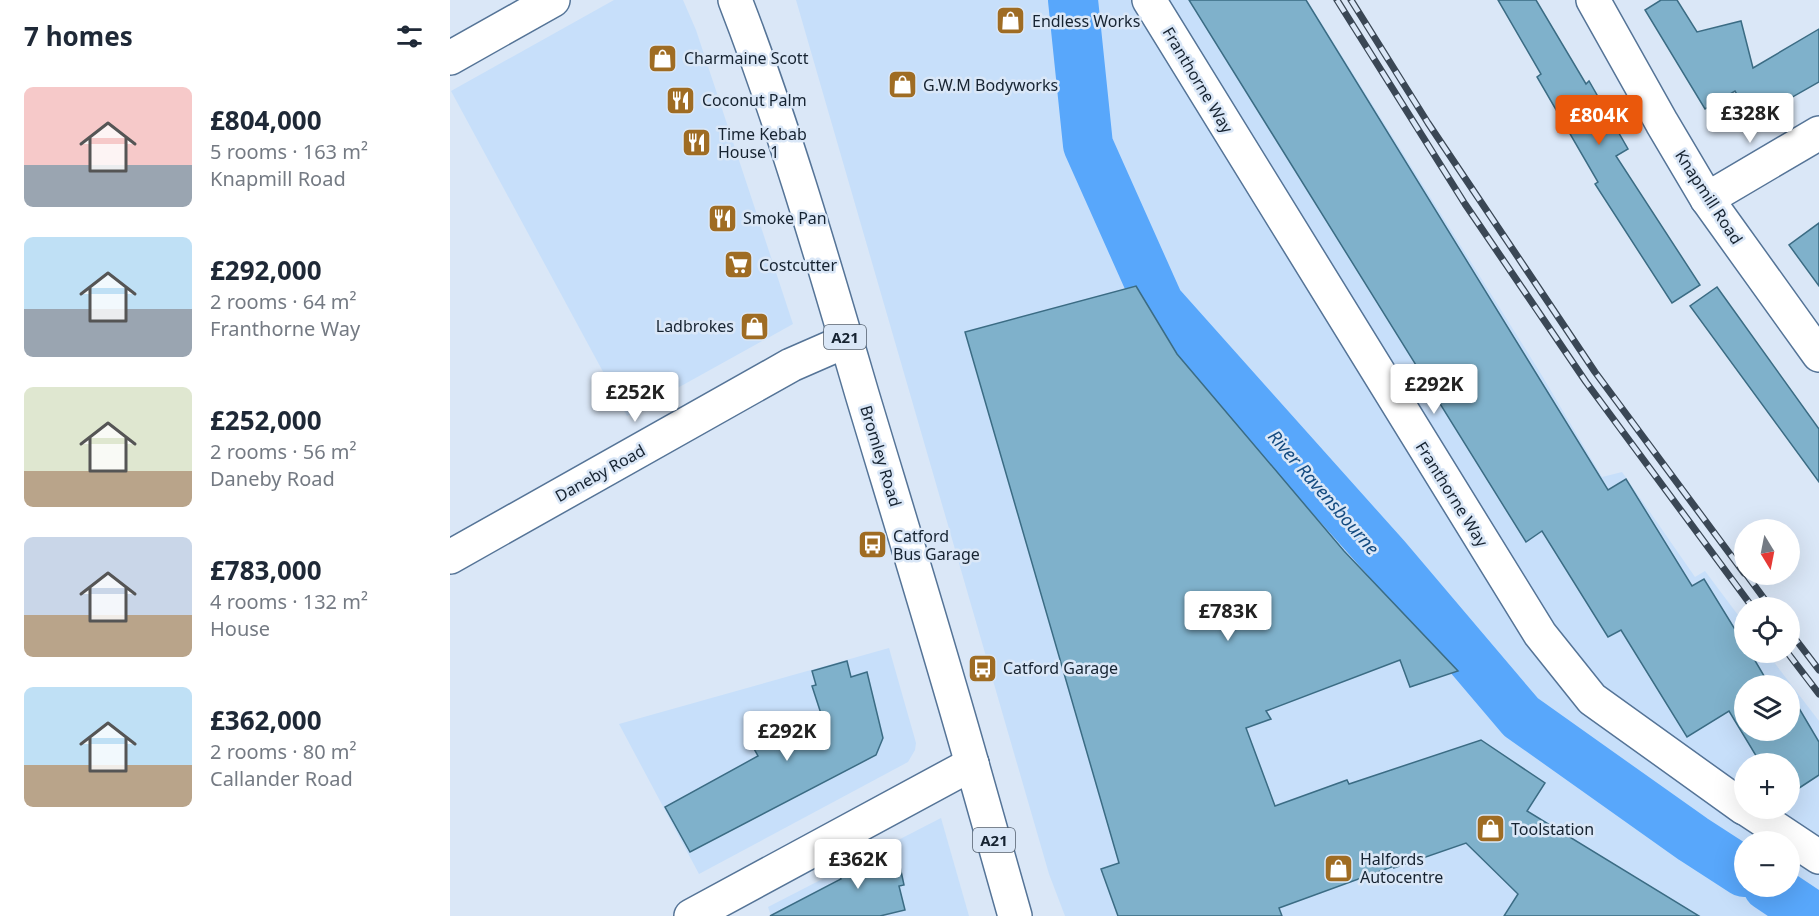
<!DOCTYPE html>
<html lang="en">
<head>
<meta charset="utf-8">
<style>
  :root { --surface:#fff; --page:#f6f6f7; --text:#1f2937; --muted:#747a83; --accent:#ea580c }
  body { margin:0; font-family:"Noto Sans",sans-serif; background:var(--page); color:var(--text); height:100vh; display:flex; flex-direction:column; font-size:22px; white-space:nowrap }
  * { box-sizing:border-box; margin:0 }
  p { font-size:20px; color:var(--muted) }
  .icon { flex:none; width:33px; height:33px; fill:none; stroke:currentColor; stroke-width:2; stroke-linecap:round; stroke-linejoin:round }
  .map { position:relative; flex:1; overflow:hidden }
  .panel { display:flex; flex-direction:column; background:var(--surface); width:450px }
  .panel>* { flex:none }
  .needle { width:39px; rotate:170deg }
  .fabs { position:absolute; left:1284px; top:519px; display:grid; gap:12px }
  .fabs a { display:grid; place-items:center; width:66px; height:66px; border-radius:50%; background:var(--surface); box-shadow:0 6px 24px #0002; font-size:30px }
  .price { position:absolute; translate:-50% -51px; padding:0 14px; border-radius:6px; background:#fff; color:#222; font-size:20px; line-height:39px; filter:drop-shadow(0 2px 3px #0008) }
  .price::after { content:''; position:absolute; left:50%; top:36px; width:18px; height:14px; margin-left:-9px; background:inherit; clip-path:polygon(0 0,100% 0,50% 100%) }
  .price.selected { background:var(--accent); color:#fff }
  ul { padding:0; list-style:none }
  li { display:flex; align-items:center; gap:18px; height:150px; padding:0 24px }
  li span { display:grid; place-items:center; flex:none; width:168px; height:120px; border-radius:9px; color:#555 }
  li>.icon { margin-inline-start:auto }
  span .icon { width:72px; height:72px; fill:#fffc; stroke-width:1 }
  li b { font-size:26px }
  h2 { display:flex; justify-content:space-between; align-items:center; height:72px; padding:0 24px; font-size:26px }
  main { display:flex; flex:1; min-height:0 }
  .map>svg:first-child { display:block }
  .built { fill:#c7dffa; fill-rule:evenodd }
  .lines { fill:none; stroke-linecap:round; stroke-linejoin:round }
  .river { stroke:#58a7fb; stroke-width:50 }
  .building { fill:#7fb1cb; stroke:#3b6c84; stroke-width:1.5 }
  .minor-casing { stroke:#557497; stroke-width:36 }
  .major-casing { stroke:#557497; stroke-width:36 }
  .highway-casing { stroke:#557497; stroke-width:36 }
  .minor { stroke:#fff; stroke-width:33 }
  .major { stroke:#fff; stroke-width:33 }
  .highway { stroke:#fff; stroke-width:33 }
  .rail-casing { stroke:#3a4755; stroke-width:7 }
  .rail { stroke:#dae7f7; stroke-width:4.5; stroke-dasharray:14; stroke-linecap:butt }
  .labels { text-anchor:middle; dominant-baseline:central; stroke-width:5; stroke-linejoin:round; paint-order:stroke }
  .shield { fill:#dae7f7; stroke:#515e6c; stroke-width:1.5 }
  .shield-label { font-size:15px; font-weight:bold; fill:#162331 }
  .poi-label { font-size:16px; fill:#162331; stroke:#dae7f7; text-anchor:start }
  .street-label { font-size:16px; fill:#162331; stroke:#dae7f7 }
  .water-label { font-size:18px; font-style:italic; fill:#144b80; stroke:#dae7f7 }
</style>
</head>
<body>
<main>
<section class="panel">
<h2>7 homes<svg class="icon" aria-label="filters" viewBox="0 0 24 24"><path d="M4 7h16M4 17h16"/><circle cx="9" cy="7" r="2"/><circle cx="15" cy="17" r="2"/></svg></h2>
<ul>
<li><span style="background:linear-gradient(#f6c9c9 65%,#9aa5b1 0)"><svg class="icon" aria-label="home" viewBox="0 0 24 24"><path d="M3 11l9-7 9 7M6 9v11h12V9"/></svg></span><div><b>£804,000</b><p>5 rooms · 163 m²</p><p>Knapmill Road</p></div></li>
<li><span style="background:linear-gradient(#bfe0f5 60%,#9aa5b1 0)"><svg class="icon" aria-label="home" viewBox="0 0 24 24"><path d="M3 11l9-7 9 7M6 9v11h12V9"/></svg></span><div><b>£292,000</b><p>2 rooms · 64 m²</p><p>Franthorne Way</p></div></li>
<li><span style="background:linear-gradient(#dfe7d0 70%,#b9a48a 0)"><svg class="icon" aria-label="home" viewBox="0 0 24 24"><path d="M3 11l9-7 9 7M6 9v11h12V9"/></svg></span><div><b>£252,000</b><p>2 rooms · 56 m²</p><p>Daneby Road</p></div></li>
<li><span style="background:linear-gradient(#c9d6e8 65%,#b9a48a 0)"><svg class="icon" aria-label="home" viewBox="0 0 24 24"><path d="M3 11l9-7 9 7M6 9v11h12V9"/></svg></span><div><b>£783,000</b><p>4 rooms · 132 m²</p><p>House</p></div></li>
<li><span style="background:linear-gradient(#bfe0f5 65%,#b9a48a 0)"><svg class="icon" aria-label="home" viewBox="0 0 24 24"><path d="M3 11l9-7 9 7M6 9v11h12V9"/></svg></span><div><b>£362,000</b><p>2 rooms · 80 m²</p><p>Callander Road</p></div></li>
</ul>
</section>
<div class="map">
<svg width="1369" height="916" viewBox="0 0 1369 916">
  <rect width="100%" height="100%" fill="#dae7f7"/>
  <!-- built -->
  <g class="built">
    <path d="M164,0H233L246,30L343,324L177,416L1,91Z"/>
    <path d="M346,0H857L1091,374L1152,477L1172,472L1245,577L1255,571L1294,623V652L1317,653L1369,721V916H615L599,874ZM1294,686H1340V730H1294ZM1294,764H1340V808H1294ZM1294,842H1340V886H1294Z"/>
    <path d="M439,648L466,743L465,750L458,762L249,874L169,724Z"/>
    <path d="M491,818L519,916H321L318,907Z"/>
  </g>
  <g class="lines">
    <!-- river -->
    <g class="river">
      <path d="M623,0L638,145L709,304L936,558L1071,717L1243,839L1294,872"/>
      <path d="M1318,886L1363,916"/>
    </g>
  </g>
  <!-- building -->
  <g class="building">
    <path d="M739,0H856L1158,490L1176,479L1242,586L1254,579L1294,644V652H1300L1320,686H1294V730H1340V693L1369,742V775L1340,794V764H1311L1279,711L1237,737L1171,630L1158,637L1092,531L1076,542Z"/>
    <path d="M1048,0H1086L1136,84L1139,81L1178,149L1166,156L1250,285L1222,303L1145,184L1148,182L1087,77L1091,74Z"/>
    <path d="M1211,0H1227L1247,32L1291,21L1303,68L1369,29V82L1302,120L1285,91L1255,109L1195,10Z"/>
    <path d="M1369,223V286L1339,245Z"/>
    <path d="M686,286L727,354L894,551L1008,671L960,687L950,660L816,711L821,719L796,728L825,806L897,780L899,784L1031,740L1095,783L1077,811L1249,916H1054L1068,894L1016,843L944,868V866L829,908L832,916H668L651,869L669,863L515,332Z"/>
    <path d="M1267,287L1369,429V482L1240,306Z"/>
    <path d="M397,661L401,677L417,672L433,738L426,755L240,852L215,807L308,756L303,747L323,734L332,750L375,726L362,686L366,685L362,671Z"/>
    <path d="M445,843L454,885L449,886L455,910L430,916H320L391,879L388,872Z"/>
  </g>
  <g class="lines">
    <defs>
      <g id="minor">
        <path d="M699,0L1090,634L1142,699L1294,808"/>
        <path d="M1143,0L1212,123L1257,199L1369,355"/>
        <path d="M0,58L103,0"/>
        <path d="M1257,199L1369,133"/>
        <path d="M0,557L341,365L396,341"/>
        <path d="M1295,808L1369,857"/>
        <path d="M241,916L522,764"/>
      </g>
      <path id="major" d="M285,0C335,129 373,261 412,394C449,517 487,640 522,764"/>
      <path id="highway" d="M522,764L565,916"/>
    </defs>
    <!-- minor casing -->
    <use href="#minor" class="minor-casing"/>
    <!-- major casing -->
    <use href="#major" class="major-casing"/>
    <!-- highway casing -->
    <use href="#highway" class="highway-casing"/>
    <!-- minor -->
    <use href="#minor" class="minor"/>
    <!-- major -->
    <use href="#major" class="major"/>
    <!-- highway -->
    <use href="#highway" class="highway"/>
    <defs>
      <g id="rail">
        <path d="M887,0L1015,204L1136,382L1303,608"/>
        <path d="M901,0L978,123L1145,372L1294,573"/>
        <path d="M1296,574L1321,608"/>
        <path d="M1340,632L1369,670"/>
        <path d="M1337,652L1369,694"/>
      </g>
    </defs>
    <!-- rail casing -->
    <use href="#rail" class="rail-casing"/>
    <!-- rail -->
    <use href="#rail" class="rail"/>
  </g>
  <!-- icons -->
  <defs>
    <symbol id="shop-square" viewBox="-11 -11 22 22"><rect x="-9" y="-9" width="18" height="18" rx="4" fill="#9f6c23" stroke="#dae7f7"/><path d="M-5-2.5h2.3a2.7 3.5 0 0 1 5.4 0H5L5.5 6h-11ZM-1.5-2.5h3a1.5 2.3 0 0 0-3 0Z" fill="#fff"/></symbol>
    <symbol id="restaurant-square" viewBox="-11 -11 22 22"><rect x="-9" y="-9" width="18" height="18" rx="4" fill="#9f6c23" stroke="#dae7f7"/><path d="M-5-6h1v4h1v-4h1v4h1v-4h1v5L-1.5 .5V6h-2V.5L-5-1ZM5-6V6H3V1.5H1.5Q1.5-4 5-6Z" fill="#fff"/></symbol>
    <symbol id="supermarket-square" viewBox="-11 -11 22 22"><rect x="-9" y="-9" width="18" height="18" rx="4" fill="#9f6c23" stroke="#dae7f7"/><path d="M-6-5.5h2.5l.6 2H6L4.5 2H-2.5L-4.4-4H-6ZM-1.5 3.2a1.3 1.3 0 1 0 .1 0ZM3 3.2a1.3 1.3 0 1 0 .1 0Z" fill="#fff"/></symbol>
    <symbol id="bus-square" viewBox="-11 -11 22 22"><rect x="-9" y="-9" width="18" height="18" rx="4" fill="#9f6c23" stroke="#dae7f7"/><path d="M-5-6H5V4H4V6H2V4H-2V6H-4V4H-5ZM-3.5-4V0h7V-4ZM-3.5 1.2v1.5H-2V1.2ZM2 1.2v1.5H3.5V1.2Z" fill="#fff"/></symbol>
  </defs>
  <g fill-rule="evenodd">
    <use href="#shop-square" x="544" y="4" width="33" height="33"/>
    <use href="#shop-square" x="196" y="42" width="33" height="33"/>
    <use href="#shop-square" x="436" y="68" width="33" height="33"/>
    <use href="#restaurant-square" x="214" y="84" width="33" height="33"/>
    <use href="#restaurant-square" x="230" y="126" width="33" height="33"/>
    <use href="#restaurant-square" x="256" y="202" width="33" height="33"/>
    <use href="#supermarket-square" x="272" y="248" width="33" height="33"/>
    <use href="#shop-square" x="288" y="310" width="33" height="33"/>
    <use href="#bus-square" x="406" y="528" width="33" height="33"/>
    <use href="#bus-square" x="516" y="652" width="33" height="33"/>
    <use href="#shop-square" x="1024" y="812" width="33" height="33"/>
    <use href="#shop-square" x="872" y="852" width="33" height="33"/>
  </g>
  <g class="labels">
    <!-- shield labels -->
    <g class="shield">
      <rect x="374" y="325" width="42" height="24" rx="4.5"/>
      <rect x="523" y="828" width="42" height="24" rx="4.5"/>
    </g>
    <g class="shield-label">
      <text x="395" y="337">A21</text>
      <text x="544" y="840">A21</text>
    </g>
    <!-- poi labels -->
    <g class="poi-label">
      <text x="582" y="21">Endless Works</text>
      <text x="234" y="58">Charmaine Scott</text>
      <text x="473" y="85">G.W.M Bodyworks</text>
      <text x="252" y="100">Coconut Palm</text>
      <text x="268" y="134">Time Kebab<tspan x="268" dy="18">House 1</tspan></text>
      <text x="293" y="218">Smoke Pan</text>
      <text x="309" y="265">Costcutter</text>
      <text x="284" y="326" text-anchor="end">Ladbrokes</text>
      <text x="443" y="536">Catford<tspan x="443" dy="18">Bus Garage</tspan></text>
      <text x="553" y="668">Catford Garage</text>
      <text x="1061" y="829">Toolstation</text>
      <text x="910" y="859">Halfords<tspan x="910" dy="18">Autocentre</tspan></text>
    </g>
    <!-- street labels -->
    <g class="street-label">
      <text transform="translate(748 80) rotate(59)">Franthorne Way</text>
      <text transform="translate(1259 197) rotate(57)">Knapmill Road</text>
      <text transform="translate(431 456) rotate(73)">Bromley Road</text>
      <text transform="translate(150 473) rotate(-29)">Daneby Road</text>
      <text transform="translate(1002 494) rotate(58)">Franthorne Way</text>
    </g>
    <!-- water labels -->
    <g class="water-label">
      <text transform="translate(874 492) rotate(49)">River Ravensbourne</text>
    </g>
  </g>
</svg>
<div class="fabs">
<a><svg class="needle" viewBox="-14 -14 28 28"><path d="M0-13l5 13h-10z" fill="#e53935"/><path d="M0 13l5-13h-10z" fill="#747a83"/></svg></a>
<a><svg class="icon" aria-label="locate" viewBox="0 0 24 24"><circle cx="12" cy="12" r="6"/><path d="M12 2v4M12 18v4M2 12h4M18 12h4"/></svg></a>
<a><svg class="icon" aria-label="layers" viewBox="0 0 24 24"><path d="M12 4l9 5-9 5-9-5zM3 14l9 5 9-5"/></svg></a>
<a>+</a>
<a>−</a>
</div>
<b class="price" style="left:1300px;top:144px">£328K</b>
<b class="price selected" style="left:1149px;top:146px">£804K</b>
<b class="price" style="left:984px;top:415px">£292K</b>
<b class="price" style="left:185px;top:423px">£252K</b>
<b class="price" style="left:778px;top:642px">£783K</b>
<b class="price" style="left:337px;top:762px">£292K</b>
<b class="price" style="left:408px;top:890px">£362K</b>
</div>
</main>
</body>
</html>
